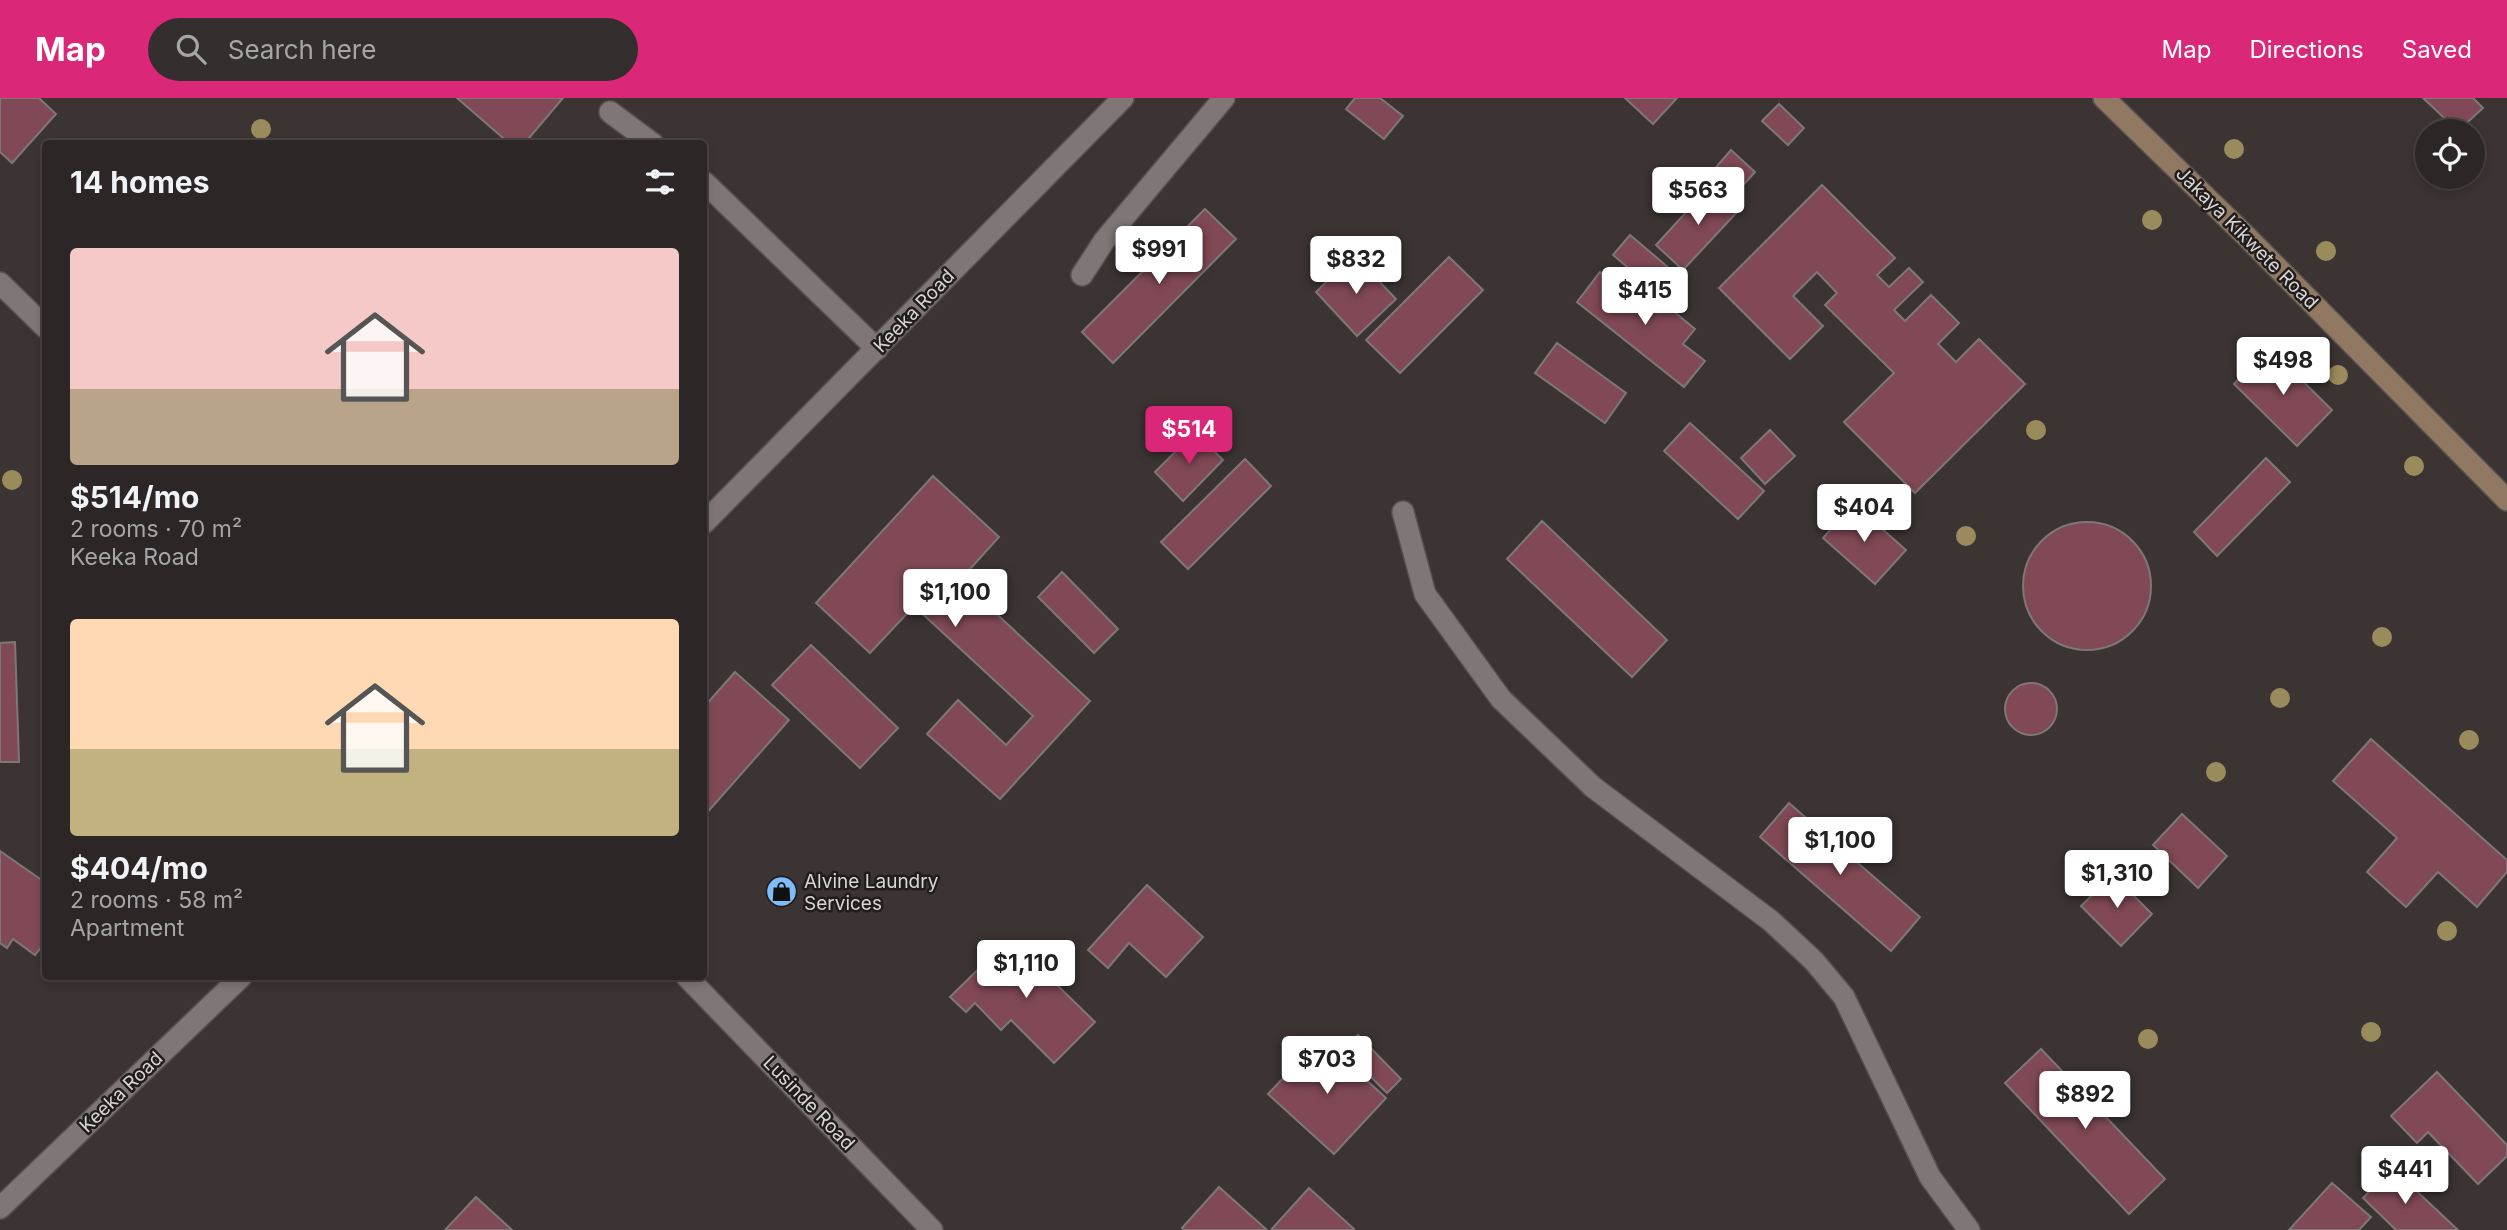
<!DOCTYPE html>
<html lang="en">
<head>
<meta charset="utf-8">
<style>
  :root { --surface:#2c2726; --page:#342f2e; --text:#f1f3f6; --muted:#a6a5a7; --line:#484443; --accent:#db2777 }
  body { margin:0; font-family:Inter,sans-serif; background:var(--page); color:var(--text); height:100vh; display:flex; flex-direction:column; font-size:26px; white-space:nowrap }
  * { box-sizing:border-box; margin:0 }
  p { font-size:23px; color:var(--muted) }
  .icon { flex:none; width:38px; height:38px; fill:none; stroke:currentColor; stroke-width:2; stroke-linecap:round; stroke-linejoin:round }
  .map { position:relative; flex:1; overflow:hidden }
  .drawer { position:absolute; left:42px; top:42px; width:665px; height:840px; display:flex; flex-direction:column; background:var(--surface); border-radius:7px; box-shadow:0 4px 10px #0003,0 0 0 2px var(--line) }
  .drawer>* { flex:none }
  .buttons { position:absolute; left:2415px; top:21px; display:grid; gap:14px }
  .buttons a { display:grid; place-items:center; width:70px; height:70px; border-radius:50%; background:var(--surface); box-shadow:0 4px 10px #0003,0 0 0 2px var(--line); font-size:35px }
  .price { position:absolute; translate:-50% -60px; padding:0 16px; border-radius:7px; background:#fff; color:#222; font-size:23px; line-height:46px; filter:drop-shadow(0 2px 4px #0008) }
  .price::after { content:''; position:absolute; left:50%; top:42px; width:21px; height:16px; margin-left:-10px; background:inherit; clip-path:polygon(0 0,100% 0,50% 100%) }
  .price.active { background:var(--accent); color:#fff }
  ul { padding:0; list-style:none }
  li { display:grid; align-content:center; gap:14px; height:371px; padding:0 28px }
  li span { display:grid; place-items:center; height:217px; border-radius:7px; color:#555 }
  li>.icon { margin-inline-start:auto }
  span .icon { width:126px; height:126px; fill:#fffc; stroke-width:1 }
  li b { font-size:30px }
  h2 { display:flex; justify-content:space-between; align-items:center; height:84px; padding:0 28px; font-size:30px }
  header { display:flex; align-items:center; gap:42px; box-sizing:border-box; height:98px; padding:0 35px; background:var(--accent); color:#fff }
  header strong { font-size:33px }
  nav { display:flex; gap:38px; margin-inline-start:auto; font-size:24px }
  .search { width:490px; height:63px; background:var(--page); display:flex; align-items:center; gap:18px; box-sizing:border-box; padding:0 24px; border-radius:38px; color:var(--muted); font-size:26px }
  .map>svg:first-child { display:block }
  .building { fill:#804955; stroke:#7e7778; stroke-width:2 }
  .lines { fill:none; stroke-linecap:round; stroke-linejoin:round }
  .minor-casing { stroke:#55504e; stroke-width:24 }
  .tertiary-casing { stroke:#55504e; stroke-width:24 }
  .secondary-casing { stroke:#55504e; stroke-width:24 }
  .minor { stroke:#7e7775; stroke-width:21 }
  .tertiary { stroke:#7e7775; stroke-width:21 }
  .secondary { stroke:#907862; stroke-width:21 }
  .tree { fill:#9a8b5d }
  .labels { text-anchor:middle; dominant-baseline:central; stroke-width:5; stroke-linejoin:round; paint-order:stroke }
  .street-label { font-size:19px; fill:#d9d5d4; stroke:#201d1c }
  .poi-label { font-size:19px; fill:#d9d5d4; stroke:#201d1c; text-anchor:start }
</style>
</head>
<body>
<header>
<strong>Map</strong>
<div class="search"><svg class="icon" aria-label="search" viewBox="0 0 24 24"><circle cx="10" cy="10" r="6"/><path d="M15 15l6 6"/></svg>Search here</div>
<nav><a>Map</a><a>Directions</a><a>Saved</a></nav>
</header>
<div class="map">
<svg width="2507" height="1132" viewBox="0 0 2507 1132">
  <rect width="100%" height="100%" fill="#3b3433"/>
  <!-- building -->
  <g class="building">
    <path d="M0,0H39L56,16L12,65L0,54Z"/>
    <path d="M457,0H563L524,46H510Z"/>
    <path d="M1355,0H1380L1403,18L1384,41L1346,11Z"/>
    <path d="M1625,0H1677L1653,26Z"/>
    <path d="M2423,0H2473L2483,10L2458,33Z"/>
    <path d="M1779,6L1804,30L1788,47L1762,23Z"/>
    <path d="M1731,52L1755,74L1734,97L1711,75Z"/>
    <path d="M1712,86L1739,112L1683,172L1656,147Z"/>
    <path d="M1822,87L1895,160L1877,177L1889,189L1909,170L1923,184L1894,212L1905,223L1931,197L1959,225L1938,246L1956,264L1979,241L2025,286L1915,395L1844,324L1894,275L1825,207L1837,195L1817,174L1793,198L1823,228L1790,261L1719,190Z"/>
    <path d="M1205,111L1236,141L1113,265L1082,234Z"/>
    <path d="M1630,137L1669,170L1652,190L1613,157Z"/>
    <path d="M1354,157L1396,201L1357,238L1316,194Z"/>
    <path d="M1449,159L1483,192L1400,275L1366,242Z"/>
    <path d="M1600,174L1635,202L1645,190L1695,231L1683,246L1705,263L1684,289L1577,204Z"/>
    <path d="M1557,245L1626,295L1605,325L1535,275Z"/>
    <path d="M2269,250L2332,312L2297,348L2234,286Z"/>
    <path d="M1690,325L1764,393L1738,421L1664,353Z"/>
    <path d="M1770,332L1795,358L1765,386L1741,360Z"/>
    <path d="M1195,334L1223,362L1183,403L1155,374Z"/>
    <path d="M2266,360L2290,384L2217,458L2194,434Z"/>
    <path d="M1245,361L1271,388L1188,471L1161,444Z"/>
    <path d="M933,378L999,439L960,482L1090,603L1000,701L927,636L958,602L1006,647L1033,618L914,508L870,555L816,505Z"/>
    <path d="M1854,406L1906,452L1875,486L1823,440Z"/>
    <path d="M1542,423L1667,542L1632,579L1507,461Z"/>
    <circle cx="2087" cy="488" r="64"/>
    <path d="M1062,474L1118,531L1094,555L1038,499Z"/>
    <path d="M15,544L19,664H0V545Z"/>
    <path d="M811,547L898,630L860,670L772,587Z"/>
    <path d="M735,574L789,622L704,718V609Z"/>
    <circle cx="2031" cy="611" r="26"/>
    <path d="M2371,641L2507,762V774L2477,809L2438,774L2406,809L2367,774L2397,740L2333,683Z"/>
    <path d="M1789,705L1920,819L1891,853L1760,739Z"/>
    <path d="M2182,716L2227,758L2198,790L2153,747Z"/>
    <path d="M0,753L46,785V843L35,857L13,841L7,850L0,845Z"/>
    <path d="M2113,777L2152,816L2121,848L2081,808Z"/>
    <path d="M1147,787L1203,839L1166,879L1129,845L1108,870L1088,852Z"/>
    <path d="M1007,843L1035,870L1049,856L1068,874L1056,886L1095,924L1054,965L1011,922L1001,932L975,905L966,914L950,899Z"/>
    <path d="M1358,937L1401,981L1387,995L1343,951Z"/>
    <path d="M1321,940L1386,1000L1334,1056L1268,996Z"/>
    <path d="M2041,951L2165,1081L2129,1116L2005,985Z"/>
    <path d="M2437,974L2507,1047V1058L2478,1086L2428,1034L2417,1045L2391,1018Z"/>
    <path d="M2392,1070L2458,1132H2396L2363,1100Z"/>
    <path d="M2332,1085L2371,1119L2359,1132H2289Z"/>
    <path d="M1219,1089L1267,1132H1184L1182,1130Z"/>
    <path d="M1309,1090L1354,1131L1353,1132H1271Z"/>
    <path d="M476,1099L512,1132H445Z"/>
  </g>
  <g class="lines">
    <defs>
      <g id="minor">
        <path d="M610,14L653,46"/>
        <path d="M704,84L877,251"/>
        <path d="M1082,177L1104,143L1224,0"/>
        <path d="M0,185L46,230"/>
        <path d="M1403,414L1425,496L1501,601L1593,689L1771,823L1814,863L1844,899L1930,1079L1969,1132"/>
        <path d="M686,878L932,1132"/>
      </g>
      <g id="tertiary">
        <path d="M704,425L1123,0"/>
        <path d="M0,1110L242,878"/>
      </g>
      <path id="secondary" d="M2104,0L2247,139L2507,402"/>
    </defs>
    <!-- minor casing -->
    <use href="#minor" class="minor-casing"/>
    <!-- tertiary casing -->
    <use href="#tertiary" class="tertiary-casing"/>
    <!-- secondary casing -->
    <use href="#secondary" class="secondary-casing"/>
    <!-- minor -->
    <use href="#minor" class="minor"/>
    <!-- tertiary -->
    <use href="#tertiary" class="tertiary"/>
    <!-- secondary -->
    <use href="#secondary" class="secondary"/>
  </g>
  <!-- trees -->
  <g class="tree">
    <circle cx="261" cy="31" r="10"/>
    <circle cx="2234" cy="51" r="10"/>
    <circle cx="2152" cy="122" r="10"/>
    <circle cx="2326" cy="153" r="10"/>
    <circle cx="2338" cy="277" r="10"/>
    <circle cx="2036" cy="332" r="10"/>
    <circle cx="2414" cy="368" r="10"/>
    <circle cx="12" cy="382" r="10"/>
    <circle cx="1966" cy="438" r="10"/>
    <circle cx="2382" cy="539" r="10"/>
    <circle cx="2280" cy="600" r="10"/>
    <circle cx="2469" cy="642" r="10"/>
    <circle cx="2216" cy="674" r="10"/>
    <circle cx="2447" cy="833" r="10"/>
    <circle cx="2371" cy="934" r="10"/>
    <circle cx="2148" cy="941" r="10"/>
  </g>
  <!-- icons -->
  <defs>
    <symbol id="shop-disc" viewBox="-11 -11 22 22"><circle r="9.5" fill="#7fbdfa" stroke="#201d1c"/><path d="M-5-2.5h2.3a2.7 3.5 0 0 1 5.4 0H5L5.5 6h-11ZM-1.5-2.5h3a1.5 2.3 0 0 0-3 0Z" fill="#111"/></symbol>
  </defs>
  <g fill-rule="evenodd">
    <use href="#shop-disc" x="764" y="776" width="35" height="35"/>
  </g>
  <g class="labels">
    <!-- street labels -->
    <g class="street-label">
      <text transform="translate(2247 140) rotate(45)">Jakaya Kikwete Road</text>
      <text transform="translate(914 213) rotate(-46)">Keeka Road</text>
      <text transform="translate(121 994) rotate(-44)">Keeka Road</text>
      <text transform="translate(809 1005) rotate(46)">Lusinde Road</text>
    </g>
    <!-- poi labels -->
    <g class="poi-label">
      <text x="804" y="783">Alvine Laundry<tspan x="804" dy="22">Services</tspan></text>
    </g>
  </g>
</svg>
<div class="buttons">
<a><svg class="icon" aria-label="locate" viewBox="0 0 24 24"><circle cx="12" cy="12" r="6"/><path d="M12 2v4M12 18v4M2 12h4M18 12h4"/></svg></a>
</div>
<b class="price" style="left:1698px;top:129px">$563</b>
<b class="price" style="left:1159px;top:188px">$991</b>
<b class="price" style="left:1356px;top:198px">$832</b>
<b class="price" style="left:1645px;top:229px">$415</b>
<b class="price" style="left:2283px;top:299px">$498</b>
<b class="price active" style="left:1189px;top:368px">$514</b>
<b class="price" style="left:1864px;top:446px">$404</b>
<b class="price" style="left:955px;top:531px">$1,100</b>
<b class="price" style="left:1840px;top:779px">$1,100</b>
<b class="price" style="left:2117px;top:812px">$1,310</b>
<b class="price" style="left:1026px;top:902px">$1,110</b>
<b class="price" style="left:1327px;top:998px">$703</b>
<b class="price" style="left:2085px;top:1033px">$892</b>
<b class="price" style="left:2405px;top:1108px">$441</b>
<section class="drawer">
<h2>14 homes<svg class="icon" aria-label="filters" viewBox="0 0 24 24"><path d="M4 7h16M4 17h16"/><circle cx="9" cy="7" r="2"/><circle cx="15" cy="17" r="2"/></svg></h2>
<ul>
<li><span style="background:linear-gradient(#f6c9c9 65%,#b9a48a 0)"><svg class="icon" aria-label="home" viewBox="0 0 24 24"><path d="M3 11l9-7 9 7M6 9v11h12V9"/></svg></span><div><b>$514/mo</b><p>2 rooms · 70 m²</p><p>Keeka Road</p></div></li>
<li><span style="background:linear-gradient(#ffd9b3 60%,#c2b280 0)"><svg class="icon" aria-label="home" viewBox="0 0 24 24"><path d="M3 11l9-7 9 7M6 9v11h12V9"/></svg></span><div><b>$404/mo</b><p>2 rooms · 58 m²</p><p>Apartment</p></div></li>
</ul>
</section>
</div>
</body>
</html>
